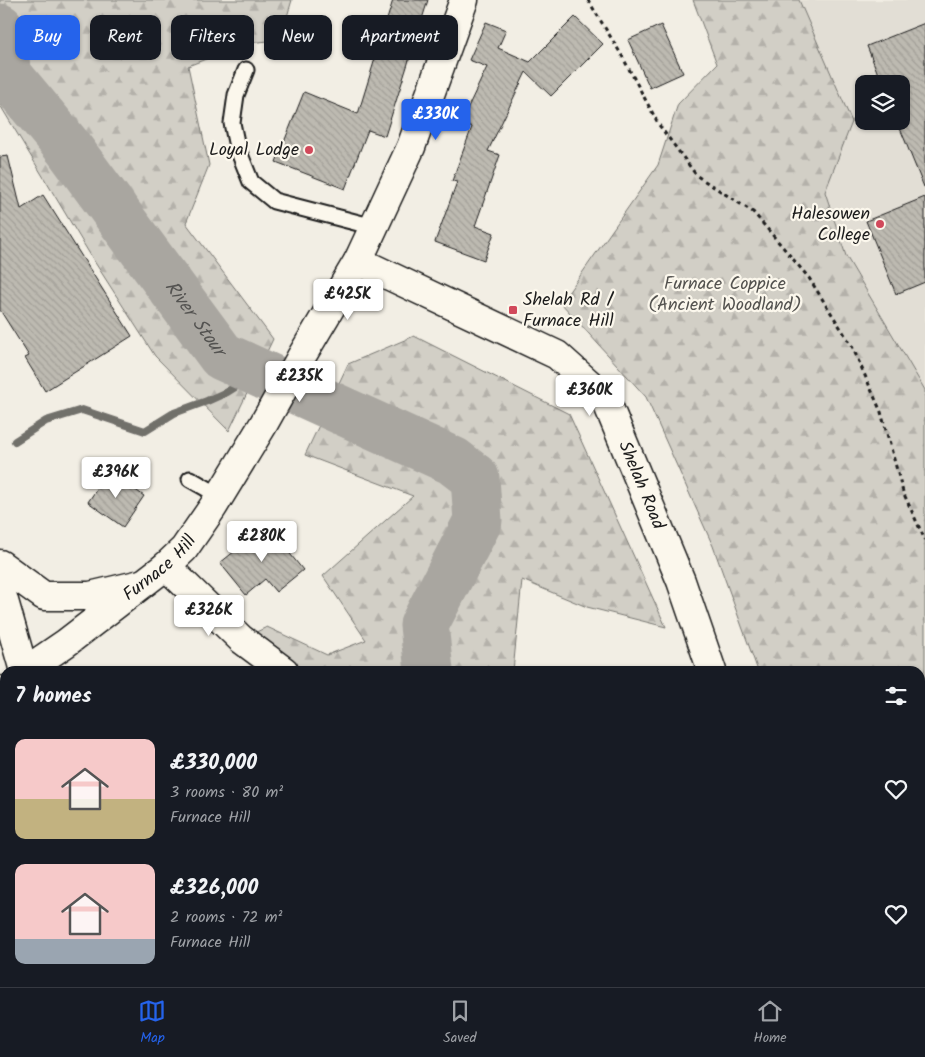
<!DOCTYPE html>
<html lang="en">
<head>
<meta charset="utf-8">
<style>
  :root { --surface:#171b24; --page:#242831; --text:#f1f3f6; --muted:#9ea1a6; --line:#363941; --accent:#2563eb }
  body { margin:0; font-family:Kalam,sans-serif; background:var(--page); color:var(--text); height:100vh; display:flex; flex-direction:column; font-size:19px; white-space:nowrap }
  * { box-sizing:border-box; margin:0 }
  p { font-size:16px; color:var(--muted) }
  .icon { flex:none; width:28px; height:28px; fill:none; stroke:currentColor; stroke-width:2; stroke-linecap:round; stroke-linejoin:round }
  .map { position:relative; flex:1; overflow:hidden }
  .drawer { position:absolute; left:0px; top:666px; width:925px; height:321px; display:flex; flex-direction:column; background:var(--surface); border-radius:15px 15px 0 0; box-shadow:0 1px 4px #0004 }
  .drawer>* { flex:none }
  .top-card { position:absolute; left:15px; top:15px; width:500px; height:45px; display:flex; gap:10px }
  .buttons { position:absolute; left:855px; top:75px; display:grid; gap:10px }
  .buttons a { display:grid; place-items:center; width:55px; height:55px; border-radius:10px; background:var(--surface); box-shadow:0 1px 4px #0004; font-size:25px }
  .price { position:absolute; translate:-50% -42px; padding:0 11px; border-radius:5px; background:#fff; color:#222; font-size:16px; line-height:32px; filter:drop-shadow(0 1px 2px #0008) }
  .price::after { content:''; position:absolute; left:50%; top:30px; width:15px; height:11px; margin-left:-8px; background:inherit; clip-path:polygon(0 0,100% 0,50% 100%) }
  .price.active { background:var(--accent); color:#fff }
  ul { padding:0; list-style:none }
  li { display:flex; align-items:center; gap:15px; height:125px; padding:0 15px }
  li span { display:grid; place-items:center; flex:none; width:140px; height:100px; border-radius:10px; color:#555 }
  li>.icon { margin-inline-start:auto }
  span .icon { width:60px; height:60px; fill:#fffc; stroke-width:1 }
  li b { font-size:21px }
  h2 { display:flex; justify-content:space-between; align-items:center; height:60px; padding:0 15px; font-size:21px }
  .chip { padding:0 18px; border-radius:10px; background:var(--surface); box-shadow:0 1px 4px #0004; font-size:18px; line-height:45px }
  .chip.active { background:var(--accent); color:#fff }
  .menu { display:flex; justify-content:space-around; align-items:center; height:70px; border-top:1px solid var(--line); background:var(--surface); font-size:14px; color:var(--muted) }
  .menu a { display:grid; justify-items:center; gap:2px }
  .menu .active { color:var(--accent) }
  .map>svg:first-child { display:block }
  .built { fill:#e2ded5; fill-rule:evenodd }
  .forest { fill:url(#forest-firs); stroke:#777671 }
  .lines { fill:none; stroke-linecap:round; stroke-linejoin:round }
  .stream { stroke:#716f6b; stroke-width:8 }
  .river { stroke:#a9a6a0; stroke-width:49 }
  .building { fill:url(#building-back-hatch); stroke:#1c1c1c }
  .service-casing { stroke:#1c1c1c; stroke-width:19 }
  .minor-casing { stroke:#1c1c1c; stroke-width:31 }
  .tertiary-casing { stroke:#1c1c1c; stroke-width:31 }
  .primary-casing { stroke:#1c1c1c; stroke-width:31 }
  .path { stroke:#1c1c1c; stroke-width:3; stroke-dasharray:4 4; stroke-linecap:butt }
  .service { stroke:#fbf7ec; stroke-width:15 }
  .minor { stroke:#fbf7ec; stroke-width:28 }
  .tertiary { stroke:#fbf7ec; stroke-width:28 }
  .primary { stroke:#fbf7ec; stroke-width:28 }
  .poi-dot { fill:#d1495b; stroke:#fbf7ec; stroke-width:2 }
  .labels { text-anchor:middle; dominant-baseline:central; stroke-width:4.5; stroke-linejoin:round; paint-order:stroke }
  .poi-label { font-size:18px; fill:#1c1c1c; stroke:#fbf7ec; text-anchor:end }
  .park-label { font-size:18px; fill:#53524f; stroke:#fbf7ec }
  .street-label { font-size:18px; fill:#1c1c1c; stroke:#fbf7ec }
  .water-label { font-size:19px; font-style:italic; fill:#545351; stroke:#fbf7ec }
</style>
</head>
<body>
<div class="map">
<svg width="925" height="987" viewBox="0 0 925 987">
  <defs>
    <pattern id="forest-firs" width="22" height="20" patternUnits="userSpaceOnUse" patternTransform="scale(1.25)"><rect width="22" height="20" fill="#d2cfc6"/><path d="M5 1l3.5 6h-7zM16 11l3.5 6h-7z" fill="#b4b1aa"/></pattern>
    <pattern id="building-back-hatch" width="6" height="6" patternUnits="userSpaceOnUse" patternTransform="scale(1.25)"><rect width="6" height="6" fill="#bdbab1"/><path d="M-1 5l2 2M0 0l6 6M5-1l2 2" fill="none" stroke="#a29f98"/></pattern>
  </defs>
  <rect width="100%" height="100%" fill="#f2eee4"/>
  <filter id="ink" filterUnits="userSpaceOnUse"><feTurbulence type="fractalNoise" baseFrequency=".02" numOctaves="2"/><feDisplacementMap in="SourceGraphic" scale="10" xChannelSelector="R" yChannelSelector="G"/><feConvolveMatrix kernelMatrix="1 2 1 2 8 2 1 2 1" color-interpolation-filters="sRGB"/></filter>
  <g filter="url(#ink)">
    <!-- built -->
    <path class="built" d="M799,0H925V390L846,256L825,192L851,122ZM864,84H901V121H864Z"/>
    <!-- forest -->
    <g class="forest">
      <path d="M0,0H292L280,40L247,43L188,66L209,165L186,223L273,339L229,431L155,356L94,261L0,105Z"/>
      <path d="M693,0H799L852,122L825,192L846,256L925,390V987H818L817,983L920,982V671H758L713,546L646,397L561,303L658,165L678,104L717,64Z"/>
      <path d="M414,336L569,414L666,627L587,607L522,580L513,671H294L252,634L267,627L327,655L366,640L323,576L413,496L305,455L348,364Z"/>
      <path d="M738,982L739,987H430L427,983Z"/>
    </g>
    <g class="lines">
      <!-- stream -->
      <path class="stream" d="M15,441L46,421L82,410L145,431L174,413L207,401L227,392L259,372"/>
      <!-- river -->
      <g class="river">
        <path id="s1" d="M0,28L7,74L67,146L222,356L453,461L475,478L478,521L424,625L429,671"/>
        <path d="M465,982L467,987"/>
      </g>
    </g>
    <!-- building -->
    <g class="building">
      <path d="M393,0H428L385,136L368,130L345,189L276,162L304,92L358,114Z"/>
      <path d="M575,17L603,44L551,96L526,72L488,151L500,155L475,226L494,233L484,260L435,242L457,182L452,181L472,127L461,122L487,67L469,60L486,22L506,30L498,48L530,62Z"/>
      <path d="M925,23V187H924L897,121H901V84H882L867,46Z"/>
      <path d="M661,25L683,73L650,88L628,40Z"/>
      <path d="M8,156L21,209L43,195L132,336L45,391L25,358L29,356L0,310V157Z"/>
      <path d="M925,197V282L896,294L866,221Z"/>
      <path d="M109,471L144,496L123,527L88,502Z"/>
      <path d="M267,525L303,570L276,592L265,579L246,595L220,563Z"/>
    </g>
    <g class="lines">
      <defs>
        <g id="service">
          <path d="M246,70L236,95L232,123L237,147L251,182L274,201L374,227"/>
          <path d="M190,479L220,496"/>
        </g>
        <g id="minor">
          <path id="s2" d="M358,261L557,355L605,398L681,581L712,671"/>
          <path d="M166,566L241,639L284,671"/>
          <path d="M131,982V987"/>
          <path d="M767,982V987"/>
        </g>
        <g id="tertiary">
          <path id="s3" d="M25,671L66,643L166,566L184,549L213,507L263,425L300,359L358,261L411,147L464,0"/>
        </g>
        <g id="primary">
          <path d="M0,564L44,596H90L141,584"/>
          <path d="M0,587L24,671"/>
          <path d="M0,695L5,690"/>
          <path d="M0,764L5,757"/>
          <path d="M0,817H5"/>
          <path d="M66,982L67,987"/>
        </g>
      </defs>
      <!-- service casing -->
      <use href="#service" class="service-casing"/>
      <!-- minor casing -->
      <use href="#minor" class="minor-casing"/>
      <!-- tertiary casing -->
      <use href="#tertiary" class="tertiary-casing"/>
      <!-- primary casing -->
      <use href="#primary" class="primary-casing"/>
      <!-- path -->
      <g class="path">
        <path d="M588,0L621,54L659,125L697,176L753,212L809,278L852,346L881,412L903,492L925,540"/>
        <path d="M667,982L672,987"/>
      </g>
      <!-- service -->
      <use href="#service" class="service"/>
      <!-- minor -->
      <use href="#minor" class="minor"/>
      <!-- tertiary -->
      <use href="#tertiary" class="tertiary"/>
      <!-- primary -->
      <use href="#primary" class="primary"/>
    </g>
  </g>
  <!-- markers -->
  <g class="poi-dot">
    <circle cx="309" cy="150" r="5"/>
    <circle cx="880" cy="224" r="5"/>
    <rect x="508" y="305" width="10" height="10" rx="2.5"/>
  </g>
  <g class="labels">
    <!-- poi labels -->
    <g class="poi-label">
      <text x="299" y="150">Loyal Lodge</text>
      <text x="870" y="214">Halesowen<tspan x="870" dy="21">College</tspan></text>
      <text x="523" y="300" text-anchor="start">Shelah Rd /<tspan x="523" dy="21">Furnace Hill</tspan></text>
    </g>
    <!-- park labels -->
    <g class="park-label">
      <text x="725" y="284">Furnace Coppice<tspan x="725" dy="21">(Ancient Woodland)</tspan></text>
    </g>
    <!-- street labels -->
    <g class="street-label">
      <text stroke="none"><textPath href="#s2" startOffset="379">Shelah Road</textPath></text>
      <text stroke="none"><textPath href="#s3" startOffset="170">Furnace Hill</textPath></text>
    </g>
    <!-- water labels -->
    <g class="water-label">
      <text stroke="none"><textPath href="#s1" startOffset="355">River Stour</textPath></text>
    </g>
  </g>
</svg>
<div class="buttons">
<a><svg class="icon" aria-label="layers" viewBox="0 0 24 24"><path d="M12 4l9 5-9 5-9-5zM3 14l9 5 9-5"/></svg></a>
</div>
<b class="price active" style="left:436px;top:141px">£330K</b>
<b class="price" style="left:348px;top:321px">£425K</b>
<b class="price" style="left:300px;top:403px">£235K</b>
<b class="price" style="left:590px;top:417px">£360K</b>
<b class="price" style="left:116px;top:499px">£396K</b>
<b class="price" style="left:262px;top:563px">£280K</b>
<b class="price" style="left:209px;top:637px">£326K</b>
<div class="top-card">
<a class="chip active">Buy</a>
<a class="chip">Rent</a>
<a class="chip">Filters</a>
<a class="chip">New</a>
<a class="chip">Apartment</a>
</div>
<section class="drawer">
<h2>7 homes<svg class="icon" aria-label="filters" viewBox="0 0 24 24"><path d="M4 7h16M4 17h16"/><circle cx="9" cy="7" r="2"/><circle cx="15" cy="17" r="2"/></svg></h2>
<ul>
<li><span style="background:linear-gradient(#f6c9c9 60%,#c2b280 0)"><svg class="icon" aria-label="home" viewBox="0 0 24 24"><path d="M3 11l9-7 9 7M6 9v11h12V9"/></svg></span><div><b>£330,000</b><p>3 rooms · 80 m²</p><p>Furnace Hill</p></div><svg class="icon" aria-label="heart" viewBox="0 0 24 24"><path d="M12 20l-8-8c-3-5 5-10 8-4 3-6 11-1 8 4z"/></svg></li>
<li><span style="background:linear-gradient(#f6c9c9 75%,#9aa5b1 0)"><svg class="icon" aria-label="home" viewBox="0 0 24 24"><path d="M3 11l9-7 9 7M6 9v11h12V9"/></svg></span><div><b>£326,000</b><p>2 rooms · 72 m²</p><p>Furnace Hill</p></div><svg class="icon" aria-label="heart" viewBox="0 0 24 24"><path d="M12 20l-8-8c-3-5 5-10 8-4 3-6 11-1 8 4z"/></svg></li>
</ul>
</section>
</div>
<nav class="menu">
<a class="active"><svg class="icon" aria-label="map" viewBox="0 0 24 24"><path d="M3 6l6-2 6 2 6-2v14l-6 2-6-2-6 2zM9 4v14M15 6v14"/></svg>Map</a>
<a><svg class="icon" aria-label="saved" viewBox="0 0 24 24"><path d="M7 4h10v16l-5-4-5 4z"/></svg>Saved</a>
<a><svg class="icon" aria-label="home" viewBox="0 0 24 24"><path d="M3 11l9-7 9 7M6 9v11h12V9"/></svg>Home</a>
</nav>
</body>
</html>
